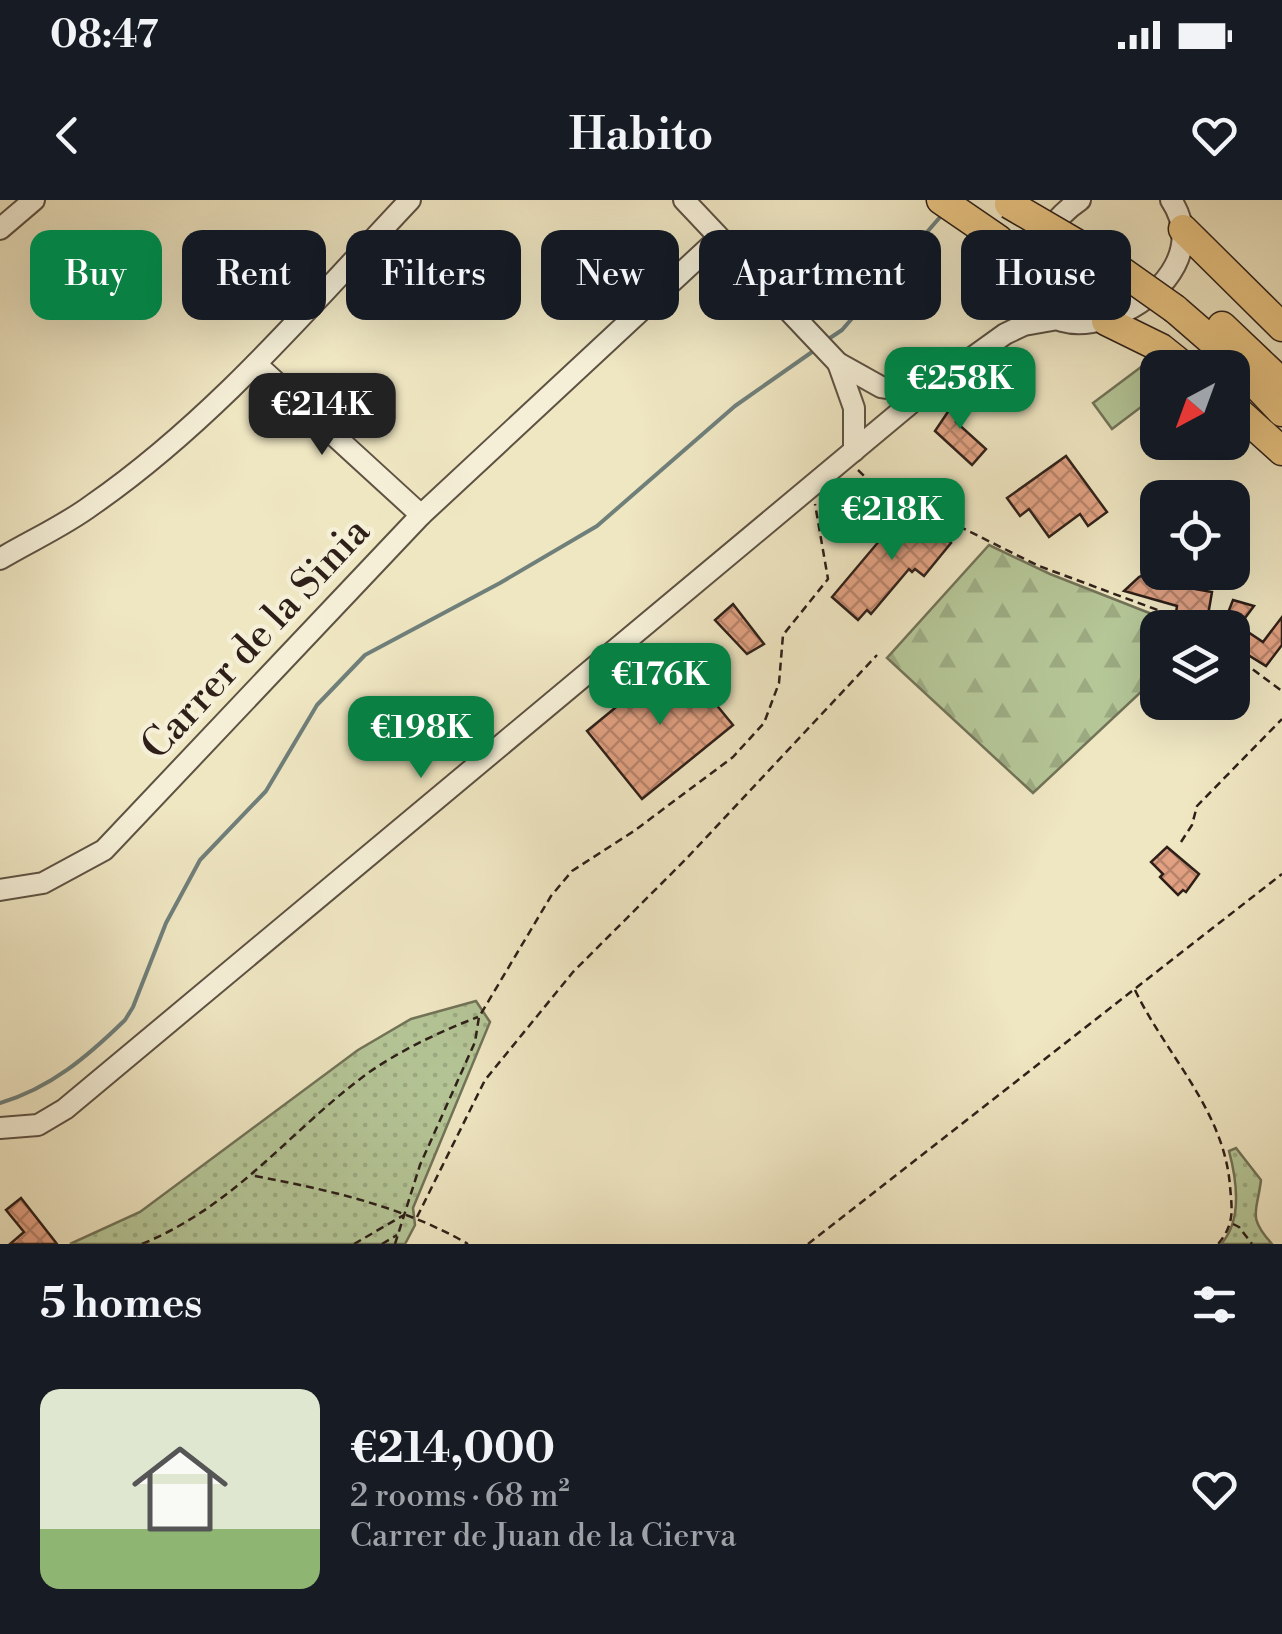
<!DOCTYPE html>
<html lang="en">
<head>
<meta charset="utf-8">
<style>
  :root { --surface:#171b24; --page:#20242c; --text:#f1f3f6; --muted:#9ea1a6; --accent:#0b8043 }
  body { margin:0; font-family:"Libre Bodoni",serif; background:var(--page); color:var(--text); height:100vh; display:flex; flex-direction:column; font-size:38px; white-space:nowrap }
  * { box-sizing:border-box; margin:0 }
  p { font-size:32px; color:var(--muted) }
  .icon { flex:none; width:55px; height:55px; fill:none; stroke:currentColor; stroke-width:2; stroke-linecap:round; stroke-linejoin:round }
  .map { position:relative; height:1044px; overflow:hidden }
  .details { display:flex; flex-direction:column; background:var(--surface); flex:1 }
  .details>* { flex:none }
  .hud { position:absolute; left:30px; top:30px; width:1222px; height:90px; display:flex; gap:20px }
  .needle { width:65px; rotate:221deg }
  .fabs { position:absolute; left:1140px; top:150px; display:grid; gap:20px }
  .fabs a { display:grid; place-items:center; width:110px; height:110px; border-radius:20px; background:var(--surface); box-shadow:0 10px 40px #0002; font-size:50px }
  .price { position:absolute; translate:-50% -85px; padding:0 22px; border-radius:20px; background:var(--accent); color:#fff; font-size:32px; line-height:65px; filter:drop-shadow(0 2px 5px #0008) }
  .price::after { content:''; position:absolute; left:50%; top:60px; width:30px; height:22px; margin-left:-15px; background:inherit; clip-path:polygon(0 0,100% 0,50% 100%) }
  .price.current { background:#222; color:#fff }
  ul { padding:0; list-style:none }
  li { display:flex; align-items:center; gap:30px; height:250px; padding:0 40px }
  li span { display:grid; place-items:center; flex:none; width:280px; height:200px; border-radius:20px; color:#555 }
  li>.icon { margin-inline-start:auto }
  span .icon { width:120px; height:120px; fill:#fffc; stroke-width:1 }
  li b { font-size:42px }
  h2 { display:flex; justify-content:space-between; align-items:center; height:120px; padding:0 40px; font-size:42px }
  .pill { padding:0 35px; border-radius:20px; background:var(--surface); box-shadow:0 10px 40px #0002; font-size:35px; line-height:90px }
  .pill.current { background:var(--accent); color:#fff }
  .status { display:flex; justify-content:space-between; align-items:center; height:70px; padding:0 50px; background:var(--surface); direction:ltr }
  .status svg { height:28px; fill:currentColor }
  header { display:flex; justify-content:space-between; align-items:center; height:130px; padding:0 40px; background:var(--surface); font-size:45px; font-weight:600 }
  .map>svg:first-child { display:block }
  .grass { fill:url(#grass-dots); stroke:#727358; stroke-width:2.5 }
  .forest { fill:url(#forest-firs); stroke:#727358; stroke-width:2.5 }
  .garden { fill:#b5c697; stroke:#727358; stroke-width:2.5 }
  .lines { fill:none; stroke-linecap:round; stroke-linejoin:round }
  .stream { stroke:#6f7f7a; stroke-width:4 }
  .building { fill:url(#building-cross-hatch); stroke:#2e2019; stroke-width:2.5 }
  .minor-casing { stroke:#5e5243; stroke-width:24 }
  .highway-casing { stroke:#2e2019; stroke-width:31 }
  .path { stroke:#2e2019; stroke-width:2.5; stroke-dasharray:8 5; stroke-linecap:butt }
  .minor { stroke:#f5efd7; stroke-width:20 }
  .highway { stroke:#e8c381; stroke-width:28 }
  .highway-bridge-casing { stroke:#2e2019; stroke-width:31; stroke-linecap:butt }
  .highway-bridge { stroke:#e8c381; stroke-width:28 }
  .labels { text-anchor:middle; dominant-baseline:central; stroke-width:9; stroke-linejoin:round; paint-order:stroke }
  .street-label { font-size:40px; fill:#2e2019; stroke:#f5efd7 }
</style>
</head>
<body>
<div class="status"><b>08:47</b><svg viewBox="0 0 49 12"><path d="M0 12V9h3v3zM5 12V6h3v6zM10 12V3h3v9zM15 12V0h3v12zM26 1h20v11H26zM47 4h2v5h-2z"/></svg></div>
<header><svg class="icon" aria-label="back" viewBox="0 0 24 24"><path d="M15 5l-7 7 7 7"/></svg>Habito<svg class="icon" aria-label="heart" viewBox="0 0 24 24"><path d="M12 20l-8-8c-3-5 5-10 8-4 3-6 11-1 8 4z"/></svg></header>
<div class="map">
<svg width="1282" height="1044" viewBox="0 0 1282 1044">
  <defs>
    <pattern id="grass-dots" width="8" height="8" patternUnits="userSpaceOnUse" patternTransform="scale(2.5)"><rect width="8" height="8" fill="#b5c697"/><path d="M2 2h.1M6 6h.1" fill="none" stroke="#9caa82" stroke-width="1.8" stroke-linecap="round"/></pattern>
    <pattern id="forest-firs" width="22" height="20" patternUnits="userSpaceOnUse" patternTransform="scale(2.5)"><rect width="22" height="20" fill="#b5c697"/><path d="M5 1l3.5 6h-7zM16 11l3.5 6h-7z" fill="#9caa82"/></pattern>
    <pattern id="building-cross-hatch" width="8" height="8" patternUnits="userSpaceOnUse" patternTransform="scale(2.5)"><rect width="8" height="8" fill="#e1a182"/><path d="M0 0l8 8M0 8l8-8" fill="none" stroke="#b7836a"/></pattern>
  </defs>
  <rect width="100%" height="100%" fill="#efe6c2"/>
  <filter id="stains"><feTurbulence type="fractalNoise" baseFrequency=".002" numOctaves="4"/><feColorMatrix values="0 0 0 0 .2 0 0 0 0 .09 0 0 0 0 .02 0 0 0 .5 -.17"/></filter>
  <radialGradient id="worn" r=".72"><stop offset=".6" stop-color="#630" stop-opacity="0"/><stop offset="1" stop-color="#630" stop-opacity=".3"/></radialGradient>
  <!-- grass -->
  <g class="grass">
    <path d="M476,801L490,822L413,1008L415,1025L405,1044H70L140,1012L358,850L411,819Z"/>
    <path d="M1236,948L1261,980C1257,1013 1247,1016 1272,1044H1221C1243,1020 1237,981 1229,951Z"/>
  </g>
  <!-- forest -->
  <path class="forest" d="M989,345L1050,374L1185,427L1158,428L1157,477L1033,593L887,458Z"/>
  <!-- garden -->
  <path class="garden" d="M1149,161L1157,173V195L1112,229L1093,203Z"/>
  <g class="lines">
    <!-- stream -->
    <g class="stream">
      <path d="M830,138L842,130L941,16"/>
      <path d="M0,903C51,888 88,856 125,820L133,807L166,723L200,660L266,591L317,505L365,455L500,383L597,326L735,206L812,152"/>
    </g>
  </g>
  <!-- building -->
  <g class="building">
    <path d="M960,194L972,205L956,222L986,249L972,265L935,231Z"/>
    <path d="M1066,256L1107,312L1088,326L1080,314L1049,337L1029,309L1020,316L1007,298Z"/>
    <path d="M912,311L925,314L922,318L951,343L924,376L915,369L912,372L909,369L871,414L867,410L858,420L832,397L901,315L905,319Z"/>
    <path d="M1158,368V372H1173L1172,385L1212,392L1206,427L1176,413L1177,406L1124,391L1139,377Z"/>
    <path d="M1233,400L1254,406L1239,426L1263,442L1282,417V445L1266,466L1232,445V428H1222Z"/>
    <path d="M733,404L764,444L747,454L715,420Z"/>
    <path d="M677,457L733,525L642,599L587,531Z"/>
    <path d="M1167,647L1199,674L1186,692L1183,690L1178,695L1160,677L1163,674L1151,662Z"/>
    <path d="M21,998L57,1044H10L24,1032L6,1010Z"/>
  </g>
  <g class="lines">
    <defs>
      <g id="minor">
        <path d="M684,0L838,163L881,187L923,193"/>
        <path d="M1080,0C1058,15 1031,46 1031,75C1032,181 1232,92 1171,0"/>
        <path d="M0,29L34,0"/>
        <path d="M838,163L854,208V251"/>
        <path d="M256,164L421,315"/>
        <path d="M0,359C30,341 64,326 92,305C213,221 310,106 410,0"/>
        <path d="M0,690L43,683L104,650L421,315L719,38"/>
        <path d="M0,928L38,925L65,909L923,193L1005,134L1024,125L1058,119"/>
      </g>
      <g id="highway">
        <path d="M941,0L998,39L1031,70"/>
        <path d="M1183,29L1282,127"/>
        <path d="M1175,109L1228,155L1282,212"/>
        <path d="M1106,121L1161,148L1186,168"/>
        <path d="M1222,126L1282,183"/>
        <path d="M1232,206L1282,251"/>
      </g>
    </defs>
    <!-- minor casing -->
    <use href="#minor" class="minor-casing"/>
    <!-- highway casing -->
    <use href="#highway" class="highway-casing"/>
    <!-- path -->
    <g class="path">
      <path d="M858,270L884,295L932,313L1039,366L1163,412L1192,428"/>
      <path d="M1232,454L1282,491"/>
      <path d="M1181,642L1192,625L1197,606L1282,519"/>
      <path d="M1135,790C1166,855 1224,910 1230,986C1232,1010 1235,1024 1218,1044"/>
      <path d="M255,976C329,990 402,1006 468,1044"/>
      <path d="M417,1017L485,880L573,772L686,659L877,455"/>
      <path d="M1233,1024L1239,1027L1252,1044"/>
      <path d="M142,1044C238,1004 288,932 368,873C401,850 441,831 478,817"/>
      <path d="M354,1044L404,1015"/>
      <path d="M382,1044L397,1035"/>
      <path d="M395,1044L420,965L475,842L479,817L551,696L572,671L634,631L733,557L764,523L779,483L783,435L828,379L815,304"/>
      <path d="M808,1044L1282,674"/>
    </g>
    <!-- minor -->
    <use href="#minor" class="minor"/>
    <!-- highway -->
    <use href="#highway" class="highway"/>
    <defs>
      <path id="highway-bridge" d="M1009,4L1110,63L1175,109"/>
    </defs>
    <!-- highway-bridge casing -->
    <use href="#highway-bridge" class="highway-bridge-casing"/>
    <!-- highway-bridge -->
    <use href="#highway-bridge" class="highway-bridge"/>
  </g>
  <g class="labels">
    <!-- street labels -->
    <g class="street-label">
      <text transform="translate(256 439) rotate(-47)">Carrer de la Sinia</text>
    </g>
  </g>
  <rect width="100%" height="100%" filter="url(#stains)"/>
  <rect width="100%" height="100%" fill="url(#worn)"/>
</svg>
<div class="fabs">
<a><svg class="needle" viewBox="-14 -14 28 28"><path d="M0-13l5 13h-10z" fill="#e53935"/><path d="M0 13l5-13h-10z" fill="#9ea1a6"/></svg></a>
<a><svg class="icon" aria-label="locate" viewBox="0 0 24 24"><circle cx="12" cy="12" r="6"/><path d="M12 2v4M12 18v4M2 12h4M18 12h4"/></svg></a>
<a><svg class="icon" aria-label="layers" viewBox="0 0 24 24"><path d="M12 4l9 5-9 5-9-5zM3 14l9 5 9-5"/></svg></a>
</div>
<b class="price" style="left:960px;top:232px">€258K</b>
<b class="price current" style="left:322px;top:258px">€214K</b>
<b class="price" style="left:892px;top:363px">€218K</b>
<b class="price" style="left:660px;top:528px">€176K</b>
<b class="price" style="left:421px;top:581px">€198K</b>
<div class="hud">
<a class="pill current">Buy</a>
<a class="pill">Rent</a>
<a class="pill">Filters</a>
<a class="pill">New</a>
<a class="pill">Apartment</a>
<a class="pill">House</a>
</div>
</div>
<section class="details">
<h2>5 homes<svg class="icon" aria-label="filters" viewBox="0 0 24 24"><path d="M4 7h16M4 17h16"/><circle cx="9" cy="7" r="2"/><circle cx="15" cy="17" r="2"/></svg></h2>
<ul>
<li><span style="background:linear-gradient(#dfe7d0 70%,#8fb573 0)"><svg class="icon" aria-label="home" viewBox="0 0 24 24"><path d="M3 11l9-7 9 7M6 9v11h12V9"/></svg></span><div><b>€214,000</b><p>2 rooms · 68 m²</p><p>Carrer de Juan de la Cierva</p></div><svg class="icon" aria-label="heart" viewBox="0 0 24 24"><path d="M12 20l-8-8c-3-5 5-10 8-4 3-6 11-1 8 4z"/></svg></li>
</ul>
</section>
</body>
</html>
